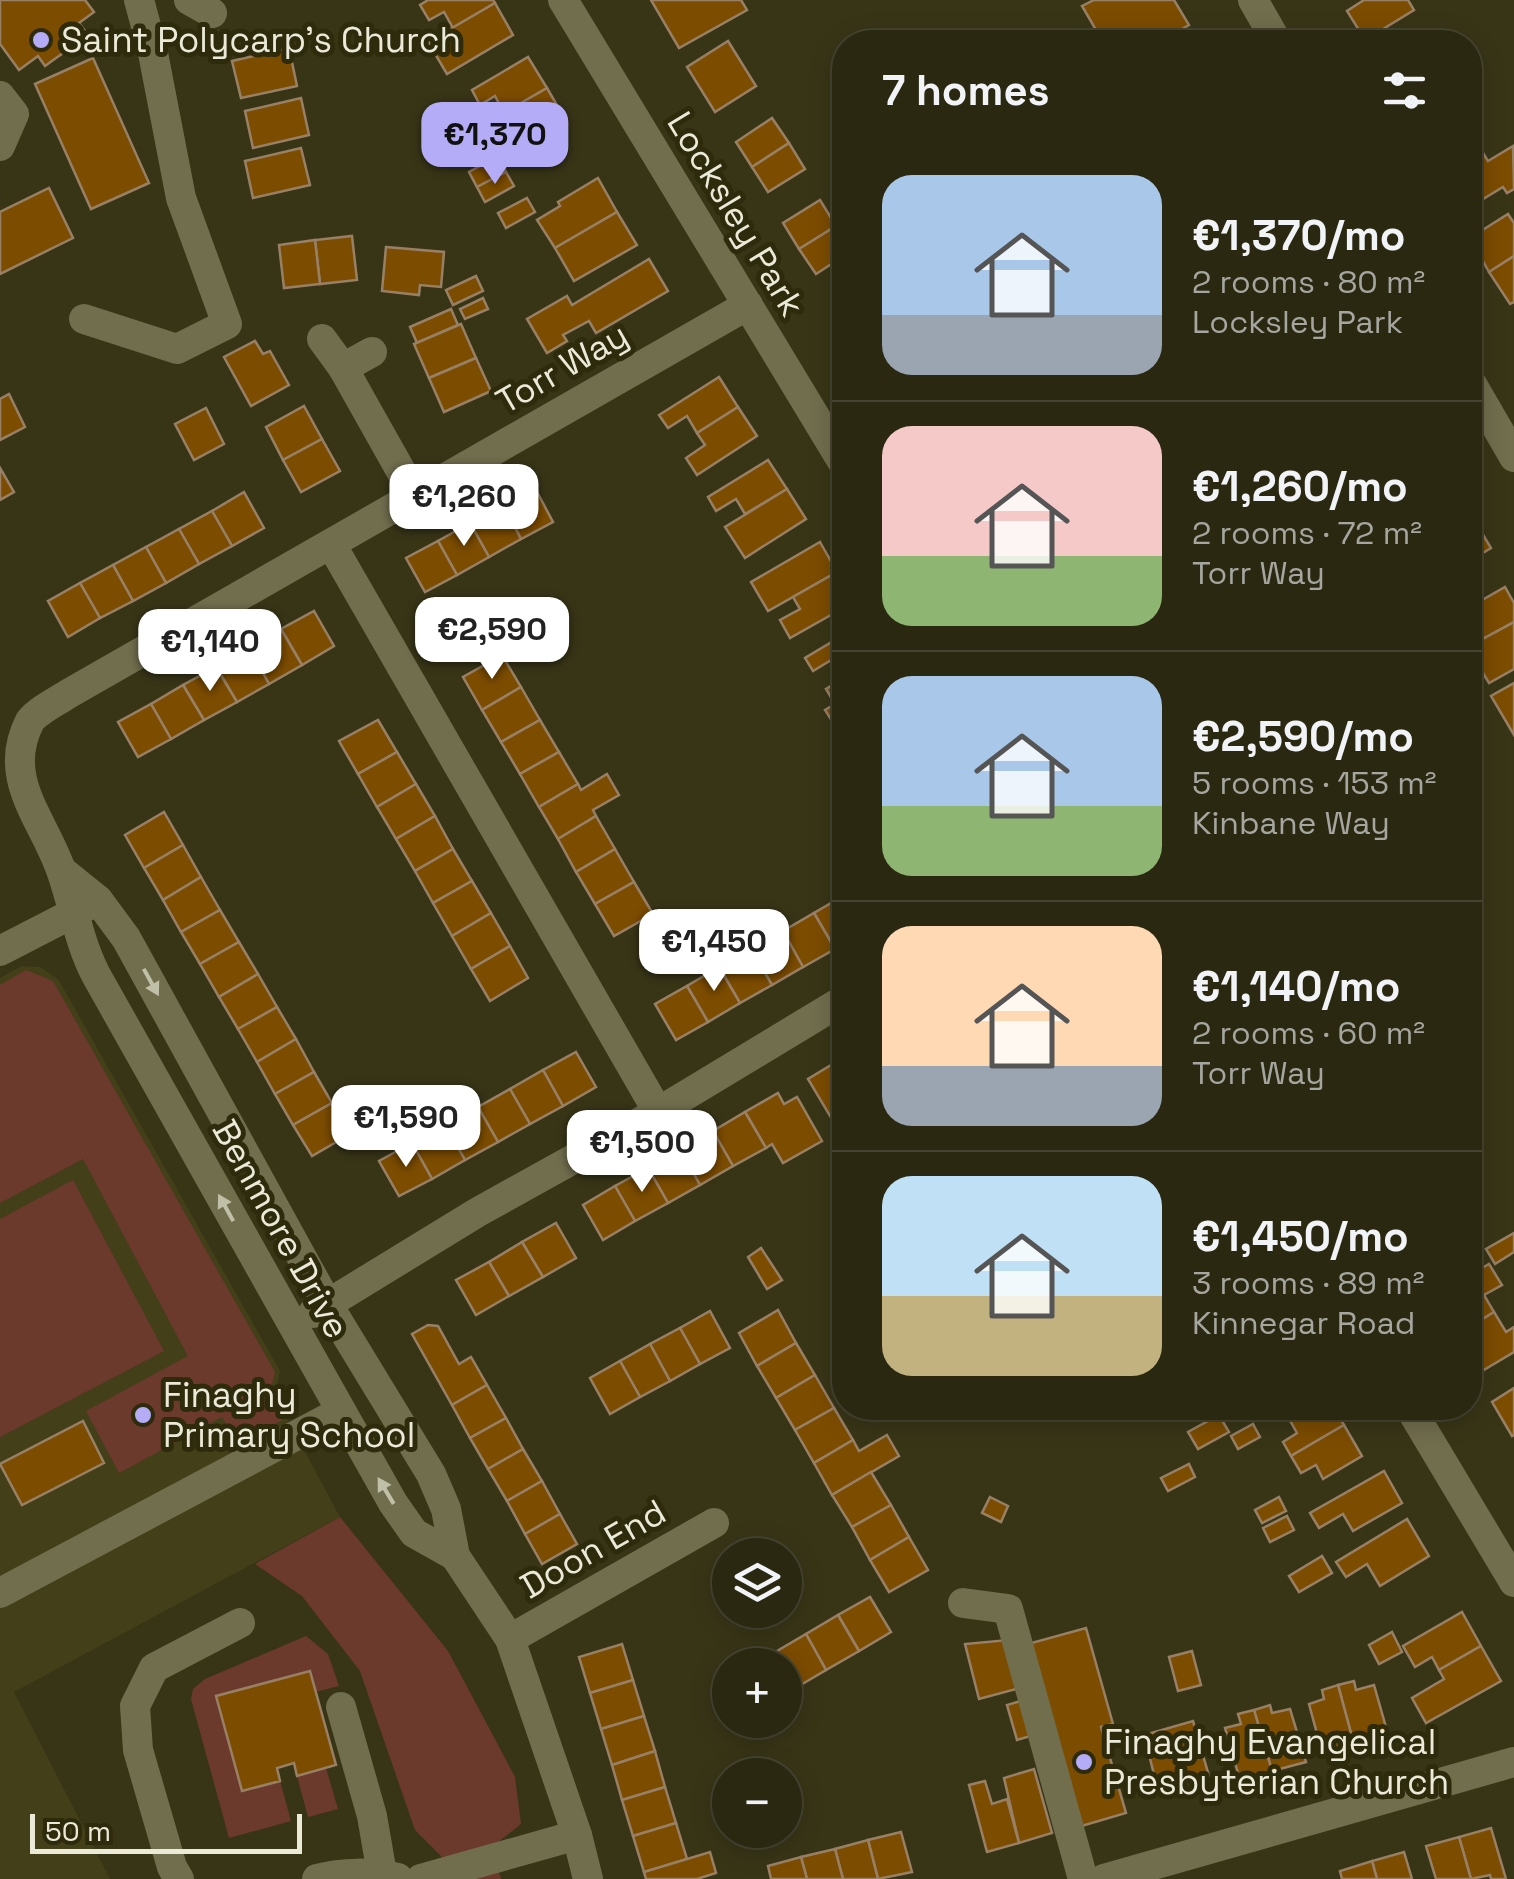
<!DOCTYPE html>
<html lang="en">
<head>
<meta charset="utf-8">
<style>
  :root { --surface:#2a2811; --page:#32301a; --text:#f1f3f6; --muted:#a5a69f; --line:#464431; --accent:#b5acf8 }
  body { margin:0; font-family:"Space Grotesk",sans-serif; background:var(--page); color:var(--text); height:100vh; display:flex; flex-direction:column; font-size:38px; white-space:nowrap }
  * { box-sizing:border-box; margin:0 }
  p { font-size:32px; color:var(--muted) }
  .icon { flex:none; width:55px; height:55px; fill:none; stroke:currentColor; stroke-width:2; stroke-linecap:round; stroke-linejoin:round }
  .map { position:relative; flex:1; overflow:hidden }
  .details { position:absolute; left:832px; top:30px; width:650px; height:1390px; display:flex; flex-direction:column; background:var(--surface); border-radius:40px; box-shadow:0 5px 25px #0003,0 0 0 2px var(--line) }
  .details>* { flex:none }
  .tools { position:absolute; left:712px; top:1538px; display:grid; gap:20px }
  .tools a { display:grid; place-items:center; width:90px; height:90px; border-radius:50%; background:var(--surface); box-shadow:0 5px 25px #0003,0 0 0 2px var(--line); font-size:50px }
  .scale { position:absolute; left:30px; bottom:25px; width:272px; box-sizing:border-box; padding-left:10px; border:5px solid #ebead8; border-top:0; font-size:28px; line-height:35px; white-space:nowrap; color:#ebead8; -webkit-text-stroke:8px #2e2b0c; paint-order:stroke }
  .price { position:absolute; translate:-50% -85px; padding:0 22px; border-radius:20px; background:#fff; color:#222; font-size:32px; line-height:65px; filter:drop-shadow(0 2px 5px #0008) }
  .price::after { content:''; position:absolute; left:50%; top:60px; width:30px; height:22px; margin-left:-15px; background:inherit; clip-path:polygon(0 0,100% 0,50% 100%) }
  .price.current { background:var(--accent); color:#111 }
  ul { padding:0; list-style:none }
  li { display:flex; align-items:center; gap:30px; height:250px; padding:0 50px }
  li+li { border-top:2px solid var(--line) }
  li span { display:grid; place-items:center; flex:none; width:280px; height:200px; border-radius:30px; color:#555 }
  li>.icon { margin-inline-start:auto }
  span .icon { width:120px; height:120px; fill:#fffc; stroke-width:1 }
  li b { font-size:42px }
  h2 { display:flex; justify-content:space-between; align-items:center; height:120px; padding:0 50px; font-size:42px }
  .map>svg:first-child { display:block }
  .built { fill:#433f18 }
  .green { fill:#6c392d }
  .building { fill:#7c4c01; stroke:#988066; stroke-width:2.5 }
  .lines { fill:none; stroke-linecap:round; stroke-linejoin:round }
  .minor { stroke:#716e4e; stroke-width:30 }
  .oneway { fill:#c0bfa8 }
  .poi-dot { fill:#b5acf8; stroke:#2e2b0c; stroke-width:4 }
  .labels { text-anchor:middle; dominant-baseline:central; stroke-width:10; stroke-linejoin:round; paint-order:stroke }
  .poi-label { font-size:35px; fill:#ebead8; stroke:#2e2b0c; text-anchor:start }
  .street-label { font-size:35px; fill:#ebead8; stroke:#2e2b0c }
</style>
</head>
<body>
<div class="map">
<svg width="1514" height="1879" viewBox="0 0 1514 1879">
  <rect width="100%" height="100%" fill="#383517"/>
  <!-- built -->
  <path class="built" d="M22,966L40,967L58,979L280,1371L275,1396L340,1517L14,1692L110,1879H0V978Z"/>
  <!-- green -->
  <g class="green">
    <path d="M26,970L53,981L275,1372L269,1396L282,1420L238,1445L222,1417L119,1473L86,1411L188,1356L83,1159L0,1203V985Z"/>
    <path d="M73,1180L164,1351L0,1437V1219Z"/>
    <path d="M340,1517L448,1651L515,1777L521,1824L493,1846L501,1879H447L441,1856L415,1830L360,1671L302,1596L255,1564Z"/>
    <path d="M306,1636L328,1654L339,1686L315,1692L309,1671L216,1697L242,1791L280,1781L291,1821L229,1838L191,1699L193,1689L205,1679Z"/>
    <path d="M326,1768L338,1809L308,1817L297,1776Z"/>
  </g>
  <!-- building -->
  <g class="building">
    <path d="M0,0H85L94,12L79,23L88,35L45,66L38,56L19,70L0,44Z"/>
    <path d="M428,0H493L495,3L453,28L444,12L429,20L420,5Z"/>
    <path d="M651,0H741L747,10L679,48Z"/>
    <path d="M1094,0H1174L1189,25L1159,42H1145L1139,32L1120,42H1103L1082,6Z"/>
    <path d="M1364,0H1408L1414,10L1365,40L1347,11Z"/>
    <path d="M495,3L513,35L447,74L428,42Z"/>
    <path d="M728,41L756,86L715,112L687,67Z"/>
    <path d="M289,48L297,86L241,98L232,61Z"/>
    <path d="M528,57L547,88L504,113L495,96L480,105L472,90Z"/>
    <path d="M93,58L149,183L91,209L35,84Z"/>
    <path d="M547,88L565,119L509,152L501,137L515,129L504,113Z"/>
    <path d="M301,98L309,135L253,148L245,111Z"/>
    <path d="M772,118L789,143L752,167L736,142Z"/>
    <path d="M1470,131L1483,153L1470,161Z"/>
    <path d="M789,143L805,169L768,192L752,167Z"/>
    <path d="M1513,146L1514,189L1507,193L1503,187L1470,207V161L1483,153L1488,161Z"/>
    <path d="M301,148L310,185L253,198L245,161Z"/>
    <path d="M498,156L506,172L477,187L469,172Z"/>
    <path d="M506,172L514,186L485,202L477,187Z"/>
    <path d="M598,178L617,212L555,248L537,220L560,206L558,202Z"/>
    <path d="M49,188L73,238L0,274V212Z"/>
    <path d="M527,198L535,212L506,228L498,213Z"/>
    <path d="M820,200L836,226L799,249L783,223Z"/>
    <path d="M617,212L637,245L574,281L555,248Z"/>
    <path d="M1508,214L1514,223V256L1489,272L1470,238Z"/>
    <path d="M836,226L845,239V255L816,274L799,249Z"/>
    <path d="M352,236L357,280L320,284L315,240Z"/>
    <path d="M315,240L320,284L284,288L279,245Z"/>
    <path d="M386,247L444,252L441,287L420,285L419,295L382,291Z"/>
    <path d="M1514,256V302L1510,304L1489,272Z"/>
    <path d="M649,259L668,291L596,333L589,321L563,335L567,341L547,353L527,319L567,296L572,305Z"/>
    <path d="M476,276L483,291L453,305L446,290Z"/>
    <path d="M845,296V325L832,304Z"/>
    <path d="M483,298L488,309L465,319L460,309Z"/>
    <path d="M451,309L458,325L417,343L410,327Z"/>
    <path d="M461,324L476,358L429,378L414,344Z"/>
    <path d="M255,341L263,354L270,351L289,385L251,406L224,357Z"/>
    <path d="M476,358L491,391L444,412L429,378Z"/>
    <path d="M719,377L738,407L697,433L687,416L668,428L659,415Z"/>
    <path d="M9,394L25,427L0,440V399Z"/>
    <path d="M304,406L322,439L283,460L266,427Z"/>
    <path d="M738,407L757,436L697,475L686,458L705,445L697,433Z"/>
    <path d="M206,408L224,444L194,460L175,424Z"/>
    <path d="M322,439L340,471L301,492L283,460Z"/>
    <path d="M768,460L787,489L745,514L736,499L716,511L708,497Z"/>
    <path d="M0,468L14,492L0,500Z"/>
    <path d="M535,488L553,522L521,539L503,505Z"/>
    <path d="M787,489L806,519L745,558L725,527Z"/>
    <path d="M244,492L264,528L232,546L212,511Z"/>
    <path d="M503,505L521,539L489,557L470,523Z"/>
    <path d="M212,511L232,546L199,564L179,529Z"/>
    <path d="M470,523L489,557L457,575L438,541Z"/>
    <path d="M1479,528L1491,548L1473,559L1479,570L1470,575V533Z"/>
    <path d="M179,529L199,564L166,583L146,547Z"/>
    <path d="M438,541L457,575L425,592L406,558Z"/>
    <path d="M820,542L837,572L768,611L751,582Z"/>
    <path d="M146,547L166,583L133,601L113,565Z"/>
    <path d="M113,565L133,601L100,618L80,583Z"/>
    <path d="M837,572L845,587V607L790,638L780,620L800,609L793,597Z"/>
    <path d="M80,583L100,618L68,637L48,601Z"/>
    <path d="M1505,587L1514,603V622L1477,642L1470,630V607Z"/>
    <path d="M314,611L334,646L302,665L281,629Z"/>
    <path d="M459,613L474,643L457,652L441,623Z"/>
    <path d="M1514,622V669L1489,683L1477,663L1470,667V646Z"/>
    <path d="M281,629L302,665L269,684L249,648Z"/>
    <path d="M845,634V674L842,676L833,659L813,671L805,658Z"/>
    <path d="M249,648L269,684L237,702L216,667Z"/>
    <path d="M502,655L521,687L482,710L463,677Z"/>
    <path d="M216,667L237,702L204,720L183,685Z"/>
    <path d="M845,674V713L832,721L825,710L835,704L826,689L844,678Z"/>
    <path d="M1514,683V735L1491,696Z"/>
    <path d="M183,685L204,720L171,739L151,704Z"/>
    <path d="M521,687L540,720L501,742L482,710Z"/>
    <path d="M151,704L171,739L138,757L118,722Z"/>
    <path d="M378,720L397,752L358,774L339,741Z"/>
    <path d="M540,720L559,752L520,774L501,742Z"/>
    <path d="M397,752L416,784L377,807L358,774Z"/>
    <path d="M559,752L578,784L539,807L520,774Z"/>
    <path d="M607,774L619,795L593,810L596,816L558,839L539,807L578,784L581,790Z"/>
    <path d="M416,784L435,816L396,839L377,807Z"/>
    <path d="M164,812L183,845L144,868L125,835Z"/>
    <path d="M435,816L453,849L415,871L396,839Z"/>
    <path d="M596,816L615,849L576,872L558,839Z"/>
    <path d="M183,845L201,877L163,900L144,868Z"/>
    <path d="M453,849L472,881L433,903L415,871Z"/>
    <path d="M615,849L634,882L595,904L576,872Z"/>
    <path d="M201,877L220,910L181,932L163,900Z"/>
    <path d="M472,881L491,913L452,936L433,903Z"/>
    <path d="M634,882L653,914L614,936L595,904Z"/>
    <path d="M845,895V943L835,949L814,913Z"/>
    <path d="M220,910L239,942L200,964L181,932Z"/>
    <path d="M491,913L510,946L471,969L452,936Z"/>
    <path d="M814,913L835,949L803,967L783,931Z"/>
    <path d="M783,931L803,967L772,985L751,949Z"/>
    <path d="M239,942L258,974L219,997L200,964Z"/>
    <path d="M510,946L528,978L490,1001L471,969Z"/>
    <path d="M751,949L772,985L740,1003L719,967Z"/>
    <path d="M719,967L740,1003L708,1022L687,986Z"/>
    <path d="M258,974L277,1007L238,1029L219,997Z"/>
    <path d="M687,986L708,1022L676,1040L655,1004Z"/>
    <path d="M277,1007L296,1039L257,1062L238,1029Z"/>
    <path d="M296,1039L314,1072L275,1094L257,1062Z"/>
    <path d="M576,1052L596,1087L563,1106L543,1070Z"/>
    <path d="M836,1062L845,1077V1120L836,1126L808,1079Z"/>
    <path d="M543,1070L563,1106L530,1124L510,1089Z"/>
    <path d="M314,1072L332,1103L293,1125L275,1094Z"/>
    <path d="M510,1089L530,1124L498,1142L478,1107Z"/>
    <path d="M778,1093L784,1104L797,1097L822,1141L783,1163L772,1144L766,1148L745,1112Z"/>
    <path d="M332,1103L350,1134L312,1156L293,1125Z"/>
    <path d="M478,1107L498,1142L465,1160L445,1125Z"/>
    <path d="M745,1112L766,1148L733,1166L713,1131Z"/>
    <path d="M445,1125L465,1160L432,1179L412,1143Z"/>
    <path d="M713,1131L733,1166L700,1185L680,1150Z"/>
    <path d="M412,1143L432,1179L399,1196L379,1161Z"/>
    <path d="M680,1150L700,1185L668,1203L648,1168Z"/>
    <path d="M648,1168L668,1203L635,1221L615,1186Z"/>
    <path d="M615,1186L635,1221L603,1240L583,1205Z"/>
    <path d="M556,1223L576,1258L543,1277L522,1242Z"/>
    <path d="M1514,1233V1252L1495,1264L1486,1249Z"/>
    <path d="M522,1242L543,1277L509,1296L489,1262Z"/>
    <path d="M761,1248L782,1280L767,1289L748,1257Z"/>
    <path d="M489,1262L509,1296L476,1315L456,1280Z"/>
    <path d="M1489,1264L1502,1285L1484,1295L1494,1312L1470,1327V1275Z"/>
    <path d="M778,1310L796,1343L757,1366L739,1333Z"/>
    <path d="M710,1311L730,1348L700,1364L680,1328Z"/>
    <path d="M1494,1312L1506,1332L1514,1327V1352L1477,1374L1470,1362V1327Z"/>
    <path d="M428,1325L438,1326L459,1364L471,1357L487,1385L452,1405L412,1334Z"/>
    <path d="M680,1328L700,1364L670,1381L650,1344Z"/>
    <path d="M796,1343L815,1375L776,1398L757,1366Z"/>
    <path d="M650,1344L670,1381L640,1397L620,1361Z"/>
    <path d="M620,1361L640,1397L610,1414L590,1378Z"/>
    <path d="M815,1375L834,1408L795,1430L776,1398Z"/>
    <path d="M487,1385L506,1418L470,1438L452,1405Z"/>
    <path d="M1514,1388V1435L1512,1436L1492,1402Z"/>
    <path d="M834,1408L853,1440L814,1463L795,1430Z"/>
    <path d="M1304,1408H1333L1344,1425L1291,1456L1283,1442L1297,1433L1288,1417Z"/>
    <path d="M1219,1415L1229,1432L1198,1449L1188,1432Z"/>
    <path d="M506,1418L523,1449L488,1469L470,1438Z"/>
    <path d="M83,1421L104,1463L22,1505L0,1464Z"/>
    <path d="M1253,1424L1260,1437L1238,1449L1231,1436Z"/>
    <path d="M1344,1425L1362,1456L1323,1479L1316,1465L1301,1473L1291,1456Z"/>
    <path d="M887,1435L899,1456L832,1495L814,1463L853,1440L859,1451Z"/>
    <path d="M523,1449L542,1481L507,1501L488,1469Z"/>
    <path d="M1189,1464L1195,1477L1168,1491L1161,1478Z"/>
    <path d="M1384,1471L1402,1503L1353,1531L1343,1514L1319,1528L1310,1513Z"/>
    <path d="M871,1472L891,1505L852,1527L832,1495Z"/>
    <path d="M542,1481L560,1514L525,1534L507,1501Z"/>
    <path d="M990,1497L1008,1506L1001,1522L982,1513Z"/>
    <path d="M1279,1497L1286,1511L1262,1523L1255,1510Z"/>
    <path d="M891,1505L909,1537L870,1560L852,1527Z"/>
    <path d="M560,1514L577,1544L542,1564L525,1534Z"/>
    <path d="M1287,1516L1294,1530L1270,1542L1263,1528Z"/>
    <path d="M1407,1519L1429,1556L1380,1586L1367,1564L1346,1577L1336,1562Z"/>
    <path d="M909,1537L928,1570L889,1592L870,1560Z"/>
    <path d="M1322,1556L1332,1573L1299,1592L1289,1576Z"/>
    <path d="M870,1597L891,1632L859,1651L838,1615Z"/>
    <path d="M1462,1612L1481,1646L1439,1670L1432,1657L1415,1667L1403,1646Z"/>
    <path d="M838,1615L859,1651L826,1670L806,1634Z"/>
    <path d="M1086,1628L1113,1724L1101,1727L1126,1813L1075,1828L1024,1645Z"/>
    <path d="M1392,1632L1402,1652L1379,1664L1369,1645Z"/>
    <path d="M806,1634L826,1670L792,1690L785,1677V1665H778L772,1654Z"/>
    <path d="M1008,1640L1020,1688L979,1699L965,1644Z"/>
    <path d="M622,1644L633,1680L590,1693L579,1657Z"/>
    <path d="M1481,1646L1501,1681L1426,1723L1412,1698L1444,1679L1439,1670Z"/>
    <path d="M1192,1651L1201,1685L1178,1691L1169,1657Z"/>
    <path d="M310,1671L336,1765L297,1776L294,1763L277,1768L280,1781L242,1791L216,1696Z"/>
    <path d="M633,1680L644,1716L601,1729L590,1693Z"/>
    <path d="M1354,1681L1356,1690L1374,1685L1389,1738L1355,1748L1338,1685Z"/>
    <path d="M1338,1685L1355,1748L1323,1756L1309,1704L1324,1699L1322,1690Z"/>
    <path d="M1024,1700L1034,1735L1017,1740L1007,1705Z"/>
    <path d="M1270,1705L1272,1713L1290,1709L1306,1762L1272,1771L1254,1710Z"/>
    <path d="M1254,1710L1272,1771L1240,1780L1225,1728L1241,1724L1238,1714Z"/>
    <path d="M644,1716L655,1751L612,1765L601,1729Z"/>
    <path d="M1193,1721L1209,1776L1158,1790L1144,1735Z"/>
    <path d="M655,1751L665,1787L622,1800L612,1765Z"/>
    <path d="M1034,1769L1052,1833L1019,1843L1004,1778Z"/>
    <path d="M985,1781L992,1804L1007,1799L1019,1843L987,1852L969,1785Z"/>
    <path d="M665,1787L676,1823L633,1836L622,1800Z"/>
    <path d="M676,1823L687,1859L644,1872L633,1836Z"/>
    <path d="M1491,1828L1506,1879H1491L1490,1875L1471,1879L1459,1837Z"/>
    <path d="M901,1832L912,1872L878,1879L868,1840Z"/>
    <path d="M1459,1837L1471,1879H1436L1426,1846Z"/>
    <path d="M868,1840L878,1879H843L835,1849Z"/>
    <path d="M835,1849L843,1879H807L801,1857Z"/>
    <path d="M710,1852L716,1873L697,1879H646L644,1872Z"/>
    <path d="M1404,1852L1412,1879H1377L1372,1861Z"/>
    <path d="M801,1857L807,1879H771L768,1866Z"/>
    <path d="M1372,1861L1377,1879H1342L1340,1871Z"/>
  </g>
  <g class="lines">
    <!-- minor -->
    <g class="minor">
      <path d="M189,0L212,13"/>
      <path d="M563,0L845,466"/>
      <path d="M1253,0L1277,42"/>
      <path d="M0,96L14,114L0,146"/>
      <path d="M84,319L177,349L227,324L181,198L152,48L139,0"/>
      <path d="M322,339L343,368L415,496"/>
      <path d="M343,368L372,352"/>
      <path d="M1470,381L1514,457"/>
      <path d="M331,544L658,1112"/>
      <path d="M62,871L98,900L126,938L328,1305L431,1474L446,1509L455,1556L510,1639L577,1835L588,1879"/>
      <path d="M0,951L91,904"/>
      <path d="M313,1313L478,1212L658,1112L845,999"/>
      <path d="M1410,1408L1514,1582"/>
      <path d="M455,1556L414,1533L393,1503L96,975C79,942 74,908 62,873C44,819 0,779 30,721C39,710 56,702 68,694L748,305"/>
      <path d="M0,1593L340,1412"/>
      <path d="M963,1603L1008,1609L1083,1879"/>
      <path d="M510,1639L714,1523"/>
      <path d="M341,1707L372,1816L382,1874"/>
      <path d="M179,1879L172,1867L138,1750L135,1706L154,1668L240,1623"/>
      <path d="M317,1879C342,1872 374,1872 398,1878"/>
      <path d="M421,1879L577,1835"/>
      <path d="M1104,1879L1514,1762"/>
    </g>
  </g>
  <!-- one-way arrows -->
  <defs><path id="oneway-solid" d="M-6-.8H1V-3.2L6.5 0L1 3.2V.8H-6Z" transform="scale(2.5)"/></defs>
  <g class="oneway">
    <use href="#oneway-solid" transform="translate(151 982) rotate(61)"/>
    <use href="#oneway-solid" transform="translate(226 1208) rotate(-119)"/>
    <use href="#oneway-solid" transform="translate(386 1491) rotate(-121)"/>
  </g>
  <!-- markers -->
  <g class="poi-dot">
    <circle cx="41" cy="40" r="10"/>
    <circle cx="143" cy="1415" r="10"/>
    <circle cx="1084" cy="1762" r="10"/>
  </g>
  <g class="labels">
    <!-- poi labels -->
    <g class="poi-label">
      <text x="61" y="40">Saint Polycarp's Church</text>
      <text x="163" y="1395">Finaghy<tspan x="163" dy="40">Primary School</tspan></text>
      <text x="1104" y="1742">Finaghy Evangelical<tspan x="1104" dy="40">Presbyterian Church</tspan></text>
    </g>
    <!-- street labels -->
    <g class="street-label">
      <text transform="translate(736 214) rotate(59)">Locksley Park</text>
      <text transform="translate(562 368) rotate(-30)">Torr Way</text>
      <text transform="translate(281 1229) rotate(61)">Benmore Drive</text>
      <text transform="translate(593 1549) rotate(-30)">Doon End</text>
    </g>
  </g>
</svg>
<div class="tools">
<a><svg class="icon" aria-label="layers" viewBox="0 0 24 24"><path d="M12 4l9 5-9 5-9-5zM3 14l9 5 9-5"/></svg></a>
<a>+</a>
<a>−</a>
</div>
<div class="scale">50 m</div>
<b class="price current" style="left:495px;top:187px">€1,370</b>
<b class="price" style="left:464px;top:549px">€1,260</b>
<b class="price" style="left:492px;top:682px">€2,590</b>
<b class="price" style="left:210px;top:694px">€1,140</b>
<b class="price" style="left:714px;top:994px">€1,450</b>
<b class="price" style="left:406px;top:1170px">€1,590</b>
<b class="price" style="left:642px;top:1195px">€1,500</b>
<section class="details">
<h2>7 homes<svg class="icon" aria-label="filters" viewBox="0 0 24 24"><path d="M4 7h16M4 17h16"/><circle cx="9" cy="7" r="2"/><circle cx="15" cy="17" r="2"/></svg></h2>
<ul>
<li><span style="background:linear-gradient(#a9c7e8 70%,#9aa5b1 0)"><svg class="icon" aria-label="home" viewBox="0 0 24 24"><path d="M3 11l9-7 9 7M6 9v11h12V9"/></svg></span><div><b>€1,370/mo</b><p>2 rooms · 80 m²</p><p>Locksley Park</p></div></li>
<li><span style="background:linear-gradient(#f6c9c9 65%,#8fb573 0)"><svg class="icon" aria-label="home" viewBox="0 0 24 24"><path d="M3 11l9-7 9 7M6 9v11h12V9"/></svg></span><div><b>€1,260/mo</b><p>2 rooms · 72 m²</p><p>Torr Way</p></div></li>
<li><span style="background:linear-gradient(#a9c7e8 65%,#8fb573 0)"><svg class="icon" aria-label="home" viewBox="0 0 24 24"><path d="M3 11l9-7 9 7M6 9v11h12V9"/></svg></span><div><b>€2,590/mo</b><p>5 rooms · 153 m²</p><p>Kinbane Way</p></div></li>
<li><span style="background:linear-gradient(#ffd9b3 70%,#9aa5b1 0)"><svg class="icon" aria-label="home" viewBox="0 0 24 24"><path d="M3 11l9-7 9 7M6 9v11h12V9"/></svg></span><div><b>€1,140/mo</b><p>2 rooms · 60 m²</p><p>Torr Way</p></div></li>
<li><span style="background:linear-gradient(#bfe0f5 60%,#c2b280 0)"><svg class="icon" aria-label="home" viewBox="0 0 24 24"><path d="M3 11l9-7 9 7M6 9v11h12V9"/></svg></span><div><b>€1,450/mo</b><p>3 rooms · 89 m²</p><p>Kinnegar Road</p></div></li>
</ul>
</section>
</div>
</body>
</html>
